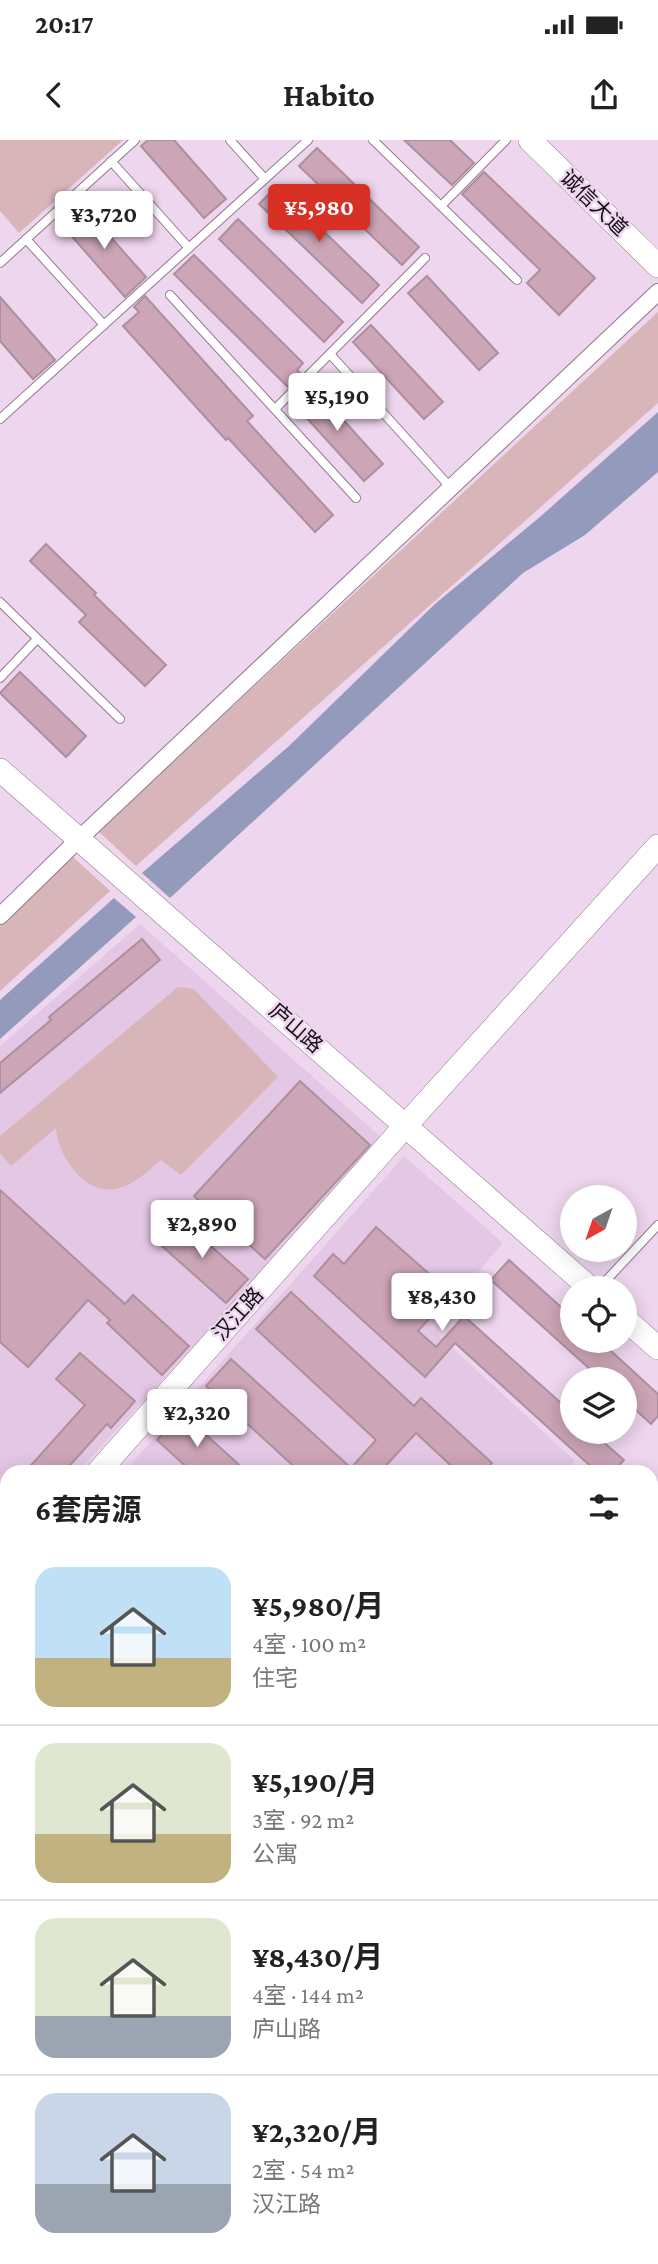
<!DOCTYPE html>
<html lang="zh">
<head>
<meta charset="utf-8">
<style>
  :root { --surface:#fff; --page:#f2f2f2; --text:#222; --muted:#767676; --line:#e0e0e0; --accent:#d93025 }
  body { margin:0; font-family:"Crimson Pro","Noto Sans SC",serif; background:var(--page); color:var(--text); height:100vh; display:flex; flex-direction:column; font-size:26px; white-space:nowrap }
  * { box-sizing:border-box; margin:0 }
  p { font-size:23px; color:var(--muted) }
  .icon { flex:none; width:38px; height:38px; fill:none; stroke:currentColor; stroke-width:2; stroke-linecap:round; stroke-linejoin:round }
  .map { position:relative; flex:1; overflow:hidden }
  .panel { position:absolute; left:0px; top:1325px; width:658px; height:800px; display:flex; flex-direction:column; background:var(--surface); border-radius:21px 21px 0 0; box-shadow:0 4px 18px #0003 }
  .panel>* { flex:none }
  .needle { width:46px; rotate:220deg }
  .fabs { position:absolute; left:560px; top:1045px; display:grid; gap:14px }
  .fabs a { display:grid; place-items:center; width:77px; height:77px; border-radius:50%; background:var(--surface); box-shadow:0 4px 18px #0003; font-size:35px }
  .price { position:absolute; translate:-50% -60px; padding:0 16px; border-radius:7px; background:#fff; color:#222; font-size:23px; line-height:46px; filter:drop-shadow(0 2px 4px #0008) }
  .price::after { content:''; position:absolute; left:50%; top:42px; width:21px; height:16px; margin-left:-10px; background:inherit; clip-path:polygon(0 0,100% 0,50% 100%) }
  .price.on { background:var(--accent); color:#fff }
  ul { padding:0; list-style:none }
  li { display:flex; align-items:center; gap:21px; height:175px; padding:0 35px }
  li+li { border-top:2px solid var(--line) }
  li span { display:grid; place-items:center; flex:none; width:196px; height:140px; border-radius:21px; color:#555 }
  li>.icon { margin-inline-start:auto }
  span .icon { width:84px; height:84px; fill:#fffc; stroke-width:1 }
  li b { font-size:30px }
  h2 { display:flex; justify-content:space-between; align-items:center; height:84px; padding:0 35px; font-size:30px }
  .status { display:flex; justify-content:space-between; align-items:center; height:49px; padding:0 35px; background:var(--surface); direction:ltr }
  .status svg { height:19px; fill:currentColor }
  header { display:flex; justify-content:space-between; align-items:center; height:91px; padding:0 35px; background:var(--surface); font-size:32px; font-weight:700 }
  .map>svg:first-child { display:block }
  .built { fill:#e4c7e5 }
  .green { fill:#d8b5b8 }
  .water { fill:#949abc }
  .building { fill:#cca5b7; stroke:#ad8f9d; stroke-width:2 }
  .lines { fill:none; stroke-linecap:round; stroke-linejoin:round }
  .lane-casing { stroke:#907a90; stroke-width:10 }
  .street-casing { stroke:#907a90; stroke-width:18 }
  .secondary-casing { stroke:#907a90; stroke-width:24 }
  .primary-casing { stroke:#8367a9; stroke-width:28 }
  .lane { stroke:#fff; stroke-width:8 }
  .street { stroke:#fff; stroke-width:16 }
  .secondary { stroke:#fff; stroke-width:23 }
  .primary { stroke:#d8c1fb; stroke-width:26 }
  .labels { text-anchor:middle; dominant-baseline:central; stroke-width:5; stroke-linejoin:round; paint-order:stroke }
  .street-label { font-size:21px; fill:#150e16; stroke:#eed6ee }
</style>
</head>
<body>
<div class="status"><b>20:17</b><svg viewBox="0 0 49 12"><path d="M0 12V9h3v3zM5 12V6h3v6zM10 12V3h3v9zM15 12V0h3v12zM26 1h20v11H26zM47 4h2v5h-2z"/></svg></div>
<header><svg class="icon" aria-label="back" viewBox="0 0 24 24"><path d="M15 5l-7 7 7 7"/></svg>Habito<svg class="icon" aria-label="share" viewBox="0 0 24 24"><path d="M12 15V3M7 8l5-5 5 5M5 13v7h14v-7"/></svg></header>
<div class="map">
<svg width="658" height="2124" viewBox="0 0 658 2124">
  <rect width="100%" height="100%" fill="#eed6ee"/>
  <!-- built -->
  <g class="built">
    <path d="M140,784L383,999L78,1332H7V1411L0,1418V906Z"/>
    <path d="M404,1016L503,1103L430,1187L575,1321L565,1332H124Z"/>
  </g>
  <!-- green -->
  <g class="green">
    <path d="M0,0H123L19,93L0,71Z"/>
    <path d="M658,172V263L136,726L98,691Z"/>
    <path d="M72,716L110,751L0,851V786Z"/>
    <path d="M178,847L194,849L278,937L181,1035L161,1020C148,1031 133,1046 115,1049C84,1055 57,1014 56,988L11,1026L0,1013V996Z"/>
  </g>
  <!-- water -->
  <g class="water">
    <path d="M658,272V332L585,395L523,433L170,758L142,733L289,606L435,464L541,376Z"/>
    <path d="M114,758L136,777L0,899V860Z"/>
  </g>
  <!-- building -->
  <g class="building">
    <path d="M148,0H174L226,59L204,78L141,6Z"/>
    <path d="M404,0H450L474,23L452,45Z"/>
    <path d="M317,8L419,107L402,125L299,26Z"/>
    <path d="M484,32L595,138L559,175L527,143L540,130L462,54Z"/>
    <path d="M277,46L379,145L362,163L259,64Z"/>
    <path d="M82,65L146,137L125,157L61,84Z"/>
    <path d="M238,79L343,182L324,202L219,99Z"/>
    <path d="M194,115L303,223L297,230L301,234L288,247L174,134Z"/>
    <path d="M427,136L498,213L479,230L408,153Z"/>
    <path d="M145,156L253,276L247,281L333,375L315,392L228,298L226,300L123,186L139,172L134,167Z"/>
    <path d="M0,157L55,220L33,239L0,201Z"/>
    <path d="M371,185L443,262L424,279L353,202Z"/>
    <path d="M310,243L383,324L364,341L293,263Z"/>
    <path d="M46,404L96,453L94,455L166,525L145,546L79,482L86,475L30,421Z"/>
    <path d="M20,532L86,596L66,617L0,553Z"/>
    <path d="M142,799L160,820L0,953V923L51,880L49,877Z"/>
    <path d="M300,941L370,1005L265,1119L194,1056Z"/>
    <path d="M0,1050L125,1164L133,1155L189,1206L162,1235L107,1183L110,1180L88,1160L28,1227L0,1202Z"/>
    <path d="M177,1076L248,1139L226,1163L155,1100Z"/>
    <path d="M376,1087L452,1154L418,1191L436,1207L464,1176L572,1273V1292H592L624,1320L613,1332H597L455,1203L425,1237L314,1136L333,1114L344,1124Z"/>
    <path d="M509,1120L572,1177V1200H599L658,1254V1276L651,1284L625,1260V1239H601L491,1140Z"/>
    <path d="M291,1152L414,1266L421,1258L492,1323L484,1332H458L416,1293L380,1332H300L206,1246L231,1219L351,1328L376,1300L256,1189Z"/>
    <path d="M80,1213L135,1261L111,1288L107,1284L64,1332H25L85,1265L56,1239Z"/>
    <path d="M182,1273L247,1332H192L157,1300Z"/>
  </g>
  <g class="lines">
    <defs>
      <g id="lane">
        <path d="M230,0L265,39"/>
        <path d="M373,0L517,140"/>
        <path d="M111,21L189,108"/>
        <path d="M441,66L506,0"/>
        <path d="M26,99L104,185"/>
        <path d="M0,123L135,0"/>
        <path d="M170,155L356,358"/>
        <path d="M330,214L451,348"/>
        <path d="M275,269L425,118"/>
        <path d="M0,279L308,0"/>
        <path d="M0,462L120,579"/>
        <path d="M0,538L37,499"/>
        <path d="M599,1148L658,1085"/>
        <path d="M0,1979L7,1973"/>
      </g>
      <g id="street">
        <path d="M0,776L80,698L658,152"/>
        <path d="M0,1591L7,1583"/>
      </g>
      <g id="secondary">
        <path d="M530,0L658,126"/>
        <path d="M0,630L590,1148"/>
        <path d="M625,1179L658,1208"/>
        <path d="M98,1332L406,985L658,706"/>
        <path d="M0,1442L7,1435"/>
      </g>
      <g id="primary">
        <path d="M0,1601L7,1608"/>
        <path d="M0,1639L7,1646"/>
        <path d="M0,1685L7,1691"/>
        <path d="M0,1722L7,1729"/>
        <path d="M420,2118L427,2124"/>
        <path d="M463,2118L470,2124"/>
        <path d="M516,2118L523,2124"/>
        <path d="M553,2118L560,2124"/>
      </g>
    </defs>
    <!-- lane casing -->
    <use href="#lane" class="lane-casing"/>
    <!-- street casing -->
    <use href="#street" class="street-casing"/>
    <!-- secondary casing -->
    <use href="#secondary" class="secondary-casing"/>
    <!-- primary casing -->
    <use href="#primary" class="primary-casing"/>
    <!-- lane -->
    <use href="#lane" class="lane"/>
    <!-- street -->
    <use href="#street" class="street"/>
    <!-- secondary -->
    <use href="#secondary" class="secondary"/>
    <!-- primary -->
    <use href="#primary" class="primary"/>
  </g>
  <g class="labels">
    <!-- street labels -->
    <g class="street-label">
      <text transform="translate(594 63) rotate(44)">诚信大道</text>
      <text transform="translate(296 888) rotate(41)">庐山路</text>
      <text transform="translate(238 1174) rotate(-48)">汉江路</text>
    </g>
  </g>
</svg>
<div class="fabs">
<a><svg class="needle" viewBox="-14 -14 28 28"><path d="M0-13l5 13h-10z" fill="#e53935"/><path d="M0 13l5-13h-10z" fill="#767676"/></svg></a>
<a><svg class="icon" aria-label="locate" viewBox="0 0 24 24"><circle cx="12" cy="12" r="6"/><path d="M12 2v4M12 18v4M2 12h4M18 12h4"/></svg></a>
<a><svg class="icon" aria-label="layers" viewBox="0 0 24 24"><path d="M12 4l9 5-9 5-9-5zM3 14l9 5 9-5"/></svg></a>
</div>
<b class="price on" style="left:319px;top:104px">¥5,980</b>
<b class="price" style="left:104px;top:111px">¥3,720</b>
<b class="price" style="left:337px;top:293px">¥5,190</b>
<b class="price" style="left:202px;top:1120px">¥2,890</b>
<b class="price" style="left:442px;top:1193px">¥8,430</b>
<b class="price" style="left:197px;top:1309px">¥2,320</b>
<section class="panel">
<h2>6套房源<svg class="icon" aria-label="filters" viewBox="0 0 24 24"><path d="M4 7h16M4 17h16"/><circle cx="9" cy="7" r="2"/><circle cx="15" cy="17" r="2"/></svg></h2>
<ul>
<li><span style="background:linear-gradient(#bfe0f5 65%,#c2b280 0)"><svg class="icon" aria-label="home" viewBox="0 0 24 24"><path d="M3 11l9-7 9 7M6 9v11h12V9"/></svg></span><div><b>¥5,980/月</b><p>4室 · 100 m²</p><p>住宅</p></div></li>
<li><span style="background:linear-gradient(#dfe7d0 65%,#c2b280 0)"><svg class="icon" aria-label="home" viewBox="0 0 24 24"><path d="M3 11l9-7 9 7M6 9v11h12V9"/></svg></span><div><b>¥5,190/月</b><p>3室 · 92 m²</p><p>公寓</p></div></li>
<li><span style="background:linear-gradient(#dfe7d0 70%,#9aa5b1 0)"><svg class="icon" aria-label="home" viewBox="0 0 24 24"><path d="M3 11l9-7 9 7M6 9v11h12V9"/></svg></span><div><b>¥8,430/月</b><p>4室 · 144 m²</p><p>庐山路</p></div></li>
<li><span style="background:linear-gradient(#c9d6e8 65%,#9aa5b1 0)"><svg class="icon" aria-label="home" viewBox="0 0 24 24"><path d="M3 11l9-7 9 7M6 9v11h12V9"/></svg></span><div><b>¥2,320/月</b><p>2室 · 54 m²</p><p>汉江路</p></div></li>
</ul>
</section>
</div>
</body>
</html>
